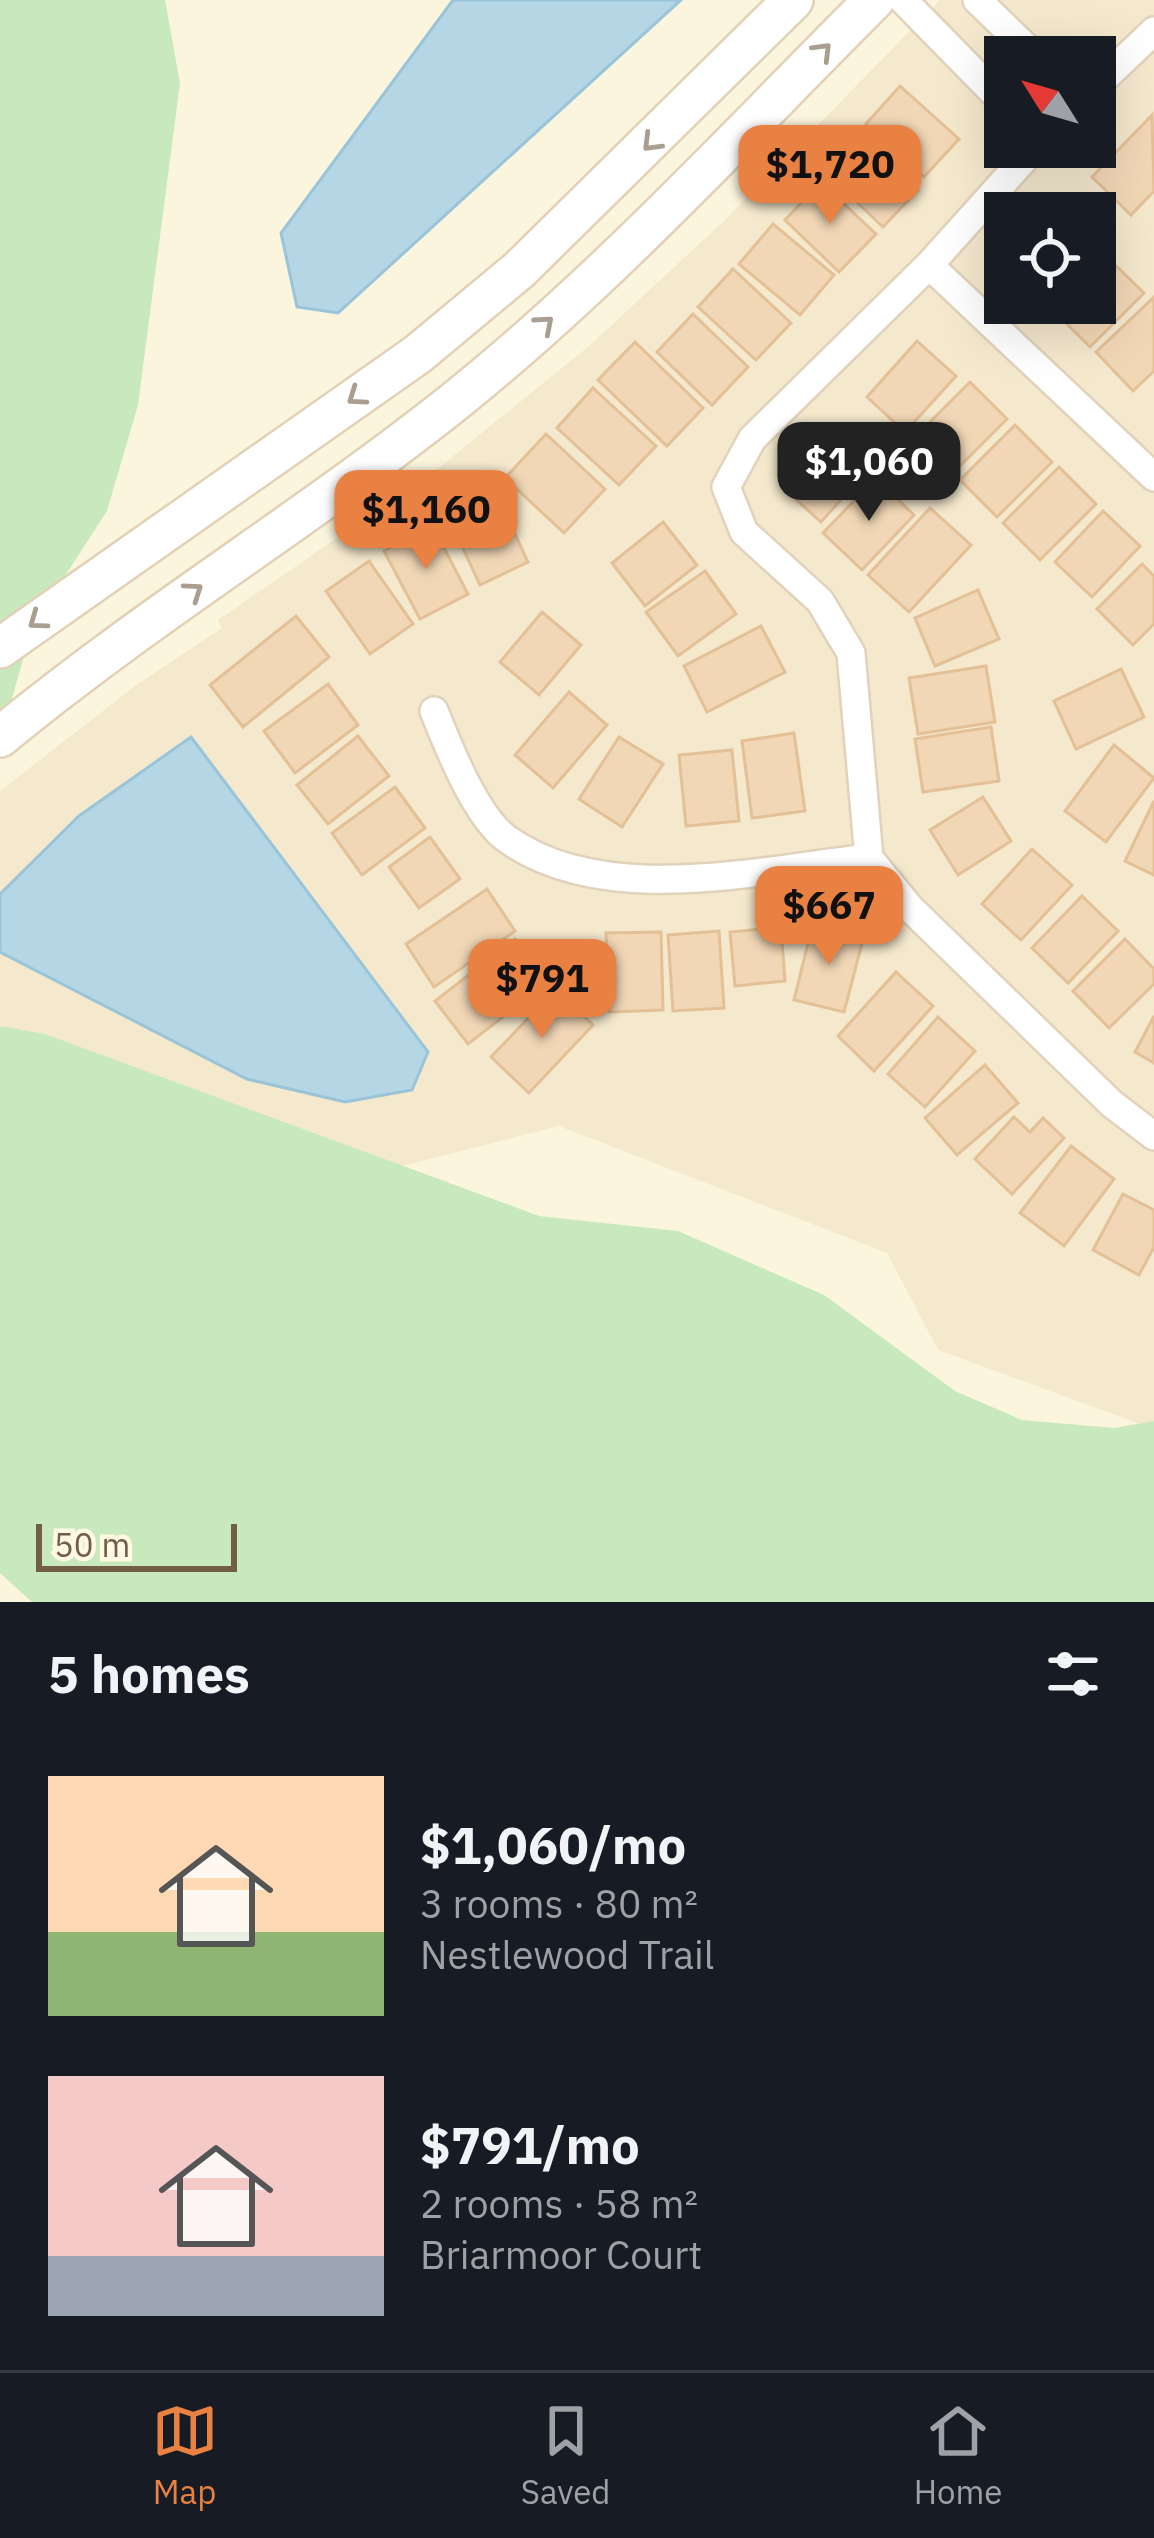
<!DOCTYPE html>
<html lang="en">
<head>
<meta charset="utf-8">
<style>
  :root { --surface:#171b24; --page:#20242c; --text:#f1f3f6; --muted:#9ea1a6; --line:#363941; --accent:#e88142 }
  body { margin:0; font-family:"IBM Plex Sans",sans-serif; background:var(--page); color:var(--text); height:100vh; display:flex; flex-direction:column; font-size:45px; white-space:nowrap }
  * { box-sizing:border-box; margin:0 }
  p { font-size:39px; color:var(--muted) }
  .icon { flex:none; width:66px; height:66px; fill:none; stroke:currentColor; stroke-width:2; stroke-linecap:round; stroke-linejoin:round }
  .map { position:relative; height:1602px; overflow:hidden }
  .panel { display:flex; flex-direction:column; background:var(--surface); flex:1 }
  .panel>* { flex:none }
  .needle { width:78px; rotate:307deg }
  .controls { position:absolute; left:984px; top:36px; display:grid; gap:24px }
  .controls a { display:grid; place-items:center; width:132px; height:132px; border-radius:0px; background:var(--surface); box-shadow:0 12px 48px #0002; font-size:60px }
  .scale { position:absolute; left:36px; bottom:30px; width:201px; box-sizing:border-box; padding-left:12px; border:6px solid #725d47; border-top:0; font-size:33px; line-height:42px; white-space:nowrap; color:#725d47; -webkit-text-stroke:9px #fff9e4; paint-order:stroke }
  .price { position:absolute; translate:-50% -102px; padding:0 27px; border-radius:24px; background:var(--accent); color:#111; font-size:39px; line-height:78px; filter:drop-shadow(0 3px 6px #0008) }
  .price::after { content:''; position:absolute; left:50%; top:72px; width:36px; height:27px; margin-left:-18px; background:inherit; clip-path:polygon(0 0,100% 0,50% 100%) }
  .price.active { background:#222; color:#fff }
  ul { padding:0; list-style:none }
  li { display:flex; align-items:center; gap:36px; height:300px; padding:0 48px }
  li span { display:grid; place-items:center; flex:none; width:336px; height:240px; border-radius:0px; color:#555 }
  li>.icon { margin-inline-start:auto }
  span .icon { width:144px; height:144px; fill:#fffc; stroke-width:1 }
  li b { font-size:51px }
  h2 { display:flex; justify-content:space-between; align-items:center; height:144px; padding:0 48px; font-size:51px }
  .dock { display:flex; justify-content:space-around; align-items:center; height:168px; border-top:3px solid var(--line); background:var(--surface); font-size:33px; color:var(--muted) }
  .dock a { display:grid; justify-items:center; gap:6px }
  .dock .active { color:var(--accent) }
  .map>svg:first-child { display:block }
  .residential { fill:#f4e8cd; fill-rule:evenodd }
  .green { fill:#c8e9be }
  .water { fill:#b4d6e5; stroke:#9ac4d7; stroke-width:3 }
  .building { fill:#f1d7b6; stroke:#e4c096; stroke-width:3 }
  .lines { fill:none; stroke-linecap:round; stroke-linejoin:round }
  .minor-casing { stroke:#e0d2bb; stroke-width:32 }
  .secondary-casing { stroke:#e2d1b6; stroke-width:44 }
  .minor { stroke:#fff; stroke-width:27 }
  .secondary { stroke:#fff; stroke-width:39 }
  .oneway { stroke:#aa9e91 }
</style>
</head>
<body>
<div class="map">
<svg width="1154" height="1602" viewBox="0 0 1154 1602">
  <rect width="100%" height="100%" fill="#fcf5de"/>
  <!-- residential -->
  <path class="residential" d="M940,0H1154V1429L938,1350L887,1253L559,1126L343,1181L0,1025V791L139,683L222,628L218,620L441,466L589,346L724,221ZM1005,57H1095V147H1005ZM1005,213H1095V303H1005Z"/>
  <!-- green -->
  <g class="green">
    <path d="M0,0H165L180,83L138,405L107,511L32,627L10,706L0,716Z"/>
    <path d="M0,1026L45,1034L539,1216L678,1231L824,1295L955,1391L1022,1420L1114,1428L1154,1421V1602H32L0,1573Z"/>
  </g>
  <!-- water -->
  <g class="water">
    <path d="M453,0H681L338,313L297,307L281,233Z"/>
    <path d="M191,737L428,1052L412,1090L345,1102L247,1079L0,952V894L79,816Z"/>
  </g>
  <!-- building -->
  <g class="building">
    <path d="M900,86L959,139L924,177L866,124Z"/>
    <path d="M1152,115L1154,191L1131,215L1092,177Z"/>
    <path d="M856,132L918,190L883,227L822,169Z"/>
    <path d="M821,182L876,234L839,272L785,220Z"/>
    <path d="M773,224L834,275L800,315L739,264Z"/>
    <path d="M1107,257L1144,293L1090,347L1054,311L1061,303H1095V269Z"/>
    <path d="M733,269L791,323L756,360L698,307Z"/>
    <path d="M1154,297V371L1133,391L1096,352Z"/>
    <path d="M693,314L748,367L712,405L657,352Z"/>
    <path d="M917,341L956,376L905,432L867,397Z"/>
    <path d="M635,342L703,408L667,446L598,380Z"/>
    <path d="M970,382L1007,419L953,473L916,436Z"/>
    <path d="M593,388L656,446L619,485L557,428Z"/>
    <path d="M1015,425L1052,462L997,517L960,480Z"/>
    <path d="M832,429L872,465L821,522L781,486Z"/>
    <path d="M546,434L605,489L564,533L505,478Z"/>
    <path d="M1059,467L1096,504L1040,560L1003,523Z"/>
    <path d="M876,478L914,515L862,570L823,533Z"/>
    <path d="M930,508L971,545L909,612L868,575Z"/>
    <path d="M1103,511L1140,546L1092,597L1055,562Z"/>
    <path d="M506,515L528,562L480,585L458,538Z"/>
    <path d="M663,522L697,565L645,606L612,563Z"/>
    <path d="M432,525L468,594L420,619L384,551Z"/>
    <path d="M369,561L413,624L370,654L326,591Z"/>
    <path d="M1142,564L1154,576V624L1133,645L1097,609Z"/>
    <path d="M705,571L736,614L678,656L646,612Z"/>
    <path d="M978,590L999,639L935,666L915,618Z"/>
    <path d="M542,612L581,645L539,695L500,662Z"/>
    <path d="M296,616L329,657L243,727L210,685Z"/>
    <path d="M761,626L785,672L707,712L684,666Z"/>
    <path d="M986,666L995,722L918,734L909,678Z"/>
    <path d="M1121,669L1144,717L1076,749L1054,701Z"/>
    <path d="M328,684L358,725L295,773L264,731Z"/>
    <path d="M569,692L607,725L553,788L515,755Z"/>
    <path d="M991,727L999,781L923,792L915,739Z"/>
    <path d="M794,733L805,811L752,818L742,741Z"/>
    <path d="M358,736L389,776L328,824L297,785Z"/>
    <path d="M619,737L663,764L622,827L579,799Z"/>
    <path d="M1114,745L1154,778L1106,842L1065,811Z"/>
    <path d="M732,750L739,821L686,826L679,755Z"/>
    <path d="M395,787L425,828L362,875L332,833Z"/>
    <path d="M983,797L1011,841L958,875L930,830Z"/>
    <path d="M1154,801V875L1125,861Z"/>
    <path d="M430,837L460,879L419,908L389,867Z"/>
    <path d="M1032,849L1072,885L1021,940L982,904Z"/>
    <path d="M487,889L515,931L434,987L406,944Z"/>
    <path d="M1082,896L1118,931L1068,983L1032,948Z"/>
    <path d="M813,923L864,936L844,1012L794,1000Z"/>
    <path d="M781,927L785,981L735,986L730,932Z"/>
    <path d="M719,931L724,1008L673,1011L668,935Z"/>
    <path d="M661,932L663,1010L609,1012L606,933Z"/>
    <path d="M515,939L548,982L468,1044L435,1001Z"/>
    <path d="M1125,939L1154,969V984L1109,1028L1073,991Z"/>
    <path d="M896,972L933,1006L874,1071L838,1036Z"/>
    <path d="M556,989L593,1025L529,1093L491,1057Z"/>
    <path d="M1154,1016V1063L1135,1052Z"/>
    <path d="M938,1017L975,1051L925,1107L888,1074Z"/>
    <path d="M985,1065L1018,1103L957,1155L925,1118Z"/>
    <path d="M1014,1117L1030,1132L1043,1118L1064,1138L1012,1194L975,1159Z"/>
    <path d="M1071,1146L1114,1179L1064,1246L1020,1213Z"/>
    <path d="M1123,1194L1154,1210V1247L1139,1275L1093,1250Z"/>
  </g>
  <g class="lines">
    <defs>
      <g id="minor">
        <path d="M903,0L1005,104"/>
        <path d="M977,0L1036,57"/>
        <path d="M1095,87L1154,31"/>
        <path d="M1035,147L929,265L752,439L726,487L744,532L820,601L851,653L869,858L910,908L1112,1104L1154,1136"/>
        <path d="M929,265L1154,477"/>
        <path d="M434,711C448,746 476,817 507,839C603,908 759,870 869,858"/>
      </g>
      <g id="secondary">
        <path d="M0,648L418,354L519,270L793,0"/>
        <path d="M0,737C145,617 307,519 454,402C605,281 737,137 874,0"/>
      </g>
    </defs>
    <!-- minor casing -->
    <use href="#minor" class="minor-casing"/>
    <!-- secondary casing -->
    <use href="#secondary" class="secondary-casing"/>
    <!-- minor -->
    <use href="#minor" class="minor"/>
    <!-- secondary -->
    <use href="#secondary" class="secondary"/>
  </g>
  <!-- one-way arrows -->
  <defs><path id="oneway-chevron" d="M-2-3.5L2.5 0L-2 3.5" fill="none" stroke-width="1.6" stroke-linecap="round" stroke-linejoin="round" transform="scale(3)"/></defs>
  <g class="oneway">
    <use href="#oneway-chevron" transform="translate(823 51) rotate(-45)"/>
    <use href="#oneway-chevron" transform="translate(651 143) rotate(135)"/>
    <use href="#oneway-chevron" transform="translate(545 324) rotate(-41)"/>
    <use href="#oneway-chevron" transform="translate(356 397) rotate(145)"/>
    <use href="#oneway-chevron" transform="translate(194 591) rotate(-35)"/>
    <use href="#oneway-chevron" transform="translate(37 621) rotate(144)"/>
  </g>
</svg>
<div class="controls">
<a><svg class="needle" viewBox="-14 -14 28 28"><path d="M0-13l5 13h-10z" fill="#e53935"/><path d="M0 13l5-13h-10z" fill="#9ea1a6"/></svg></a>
<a><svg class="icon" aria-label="locate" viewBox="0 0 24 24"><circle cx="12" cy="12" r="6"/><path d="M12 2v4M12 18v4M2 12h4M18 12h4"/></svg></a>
</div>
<div class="scale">50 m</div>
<b class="price" style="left:830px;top:227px">$1,720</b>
<b class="price active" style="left:869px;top:524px">$1,060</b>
<b class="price" style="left:426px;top:572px">$1,160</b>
<b class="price" style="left:829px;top:968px">$667</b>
<b class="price" style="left:542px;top:1041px">$791</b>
</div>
<section class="panel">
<h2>5 homes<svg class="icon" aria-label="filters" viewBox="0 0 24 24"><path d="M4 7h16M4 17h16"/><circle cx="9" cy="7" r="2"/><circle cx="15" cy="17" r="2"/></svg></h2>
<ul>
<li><span style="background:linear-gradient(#ffd9b3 65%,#8fb573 0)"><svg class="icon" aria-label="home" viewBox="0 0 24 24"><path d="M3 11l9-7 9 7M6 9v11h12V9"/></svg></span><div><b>$1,060/mo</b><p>3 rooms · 80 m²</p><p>Nestlewood Trail</p></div></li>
<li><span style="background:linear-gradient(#f6c9c9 75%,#9aa5b1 0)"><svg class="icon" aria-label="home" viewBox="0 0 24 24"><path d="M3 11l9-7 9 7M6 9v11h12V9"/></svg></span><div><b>$791/mo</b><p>2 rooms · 58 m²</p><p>Briarmoor Court</p></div></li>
</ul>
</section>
<nav class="dock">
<a class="active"><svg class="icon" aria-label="map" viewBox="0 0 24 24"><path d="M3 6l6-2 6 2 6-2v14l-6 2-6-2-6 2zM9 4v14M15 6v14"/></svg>Map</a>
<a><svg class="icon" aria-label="saved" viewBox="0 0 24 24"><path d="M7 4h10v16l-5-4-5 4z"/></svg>Saved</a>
<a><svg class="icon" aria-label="home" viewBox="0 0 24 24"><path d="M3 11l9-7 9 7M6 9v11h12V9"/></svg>Home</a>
</nav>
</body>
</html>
